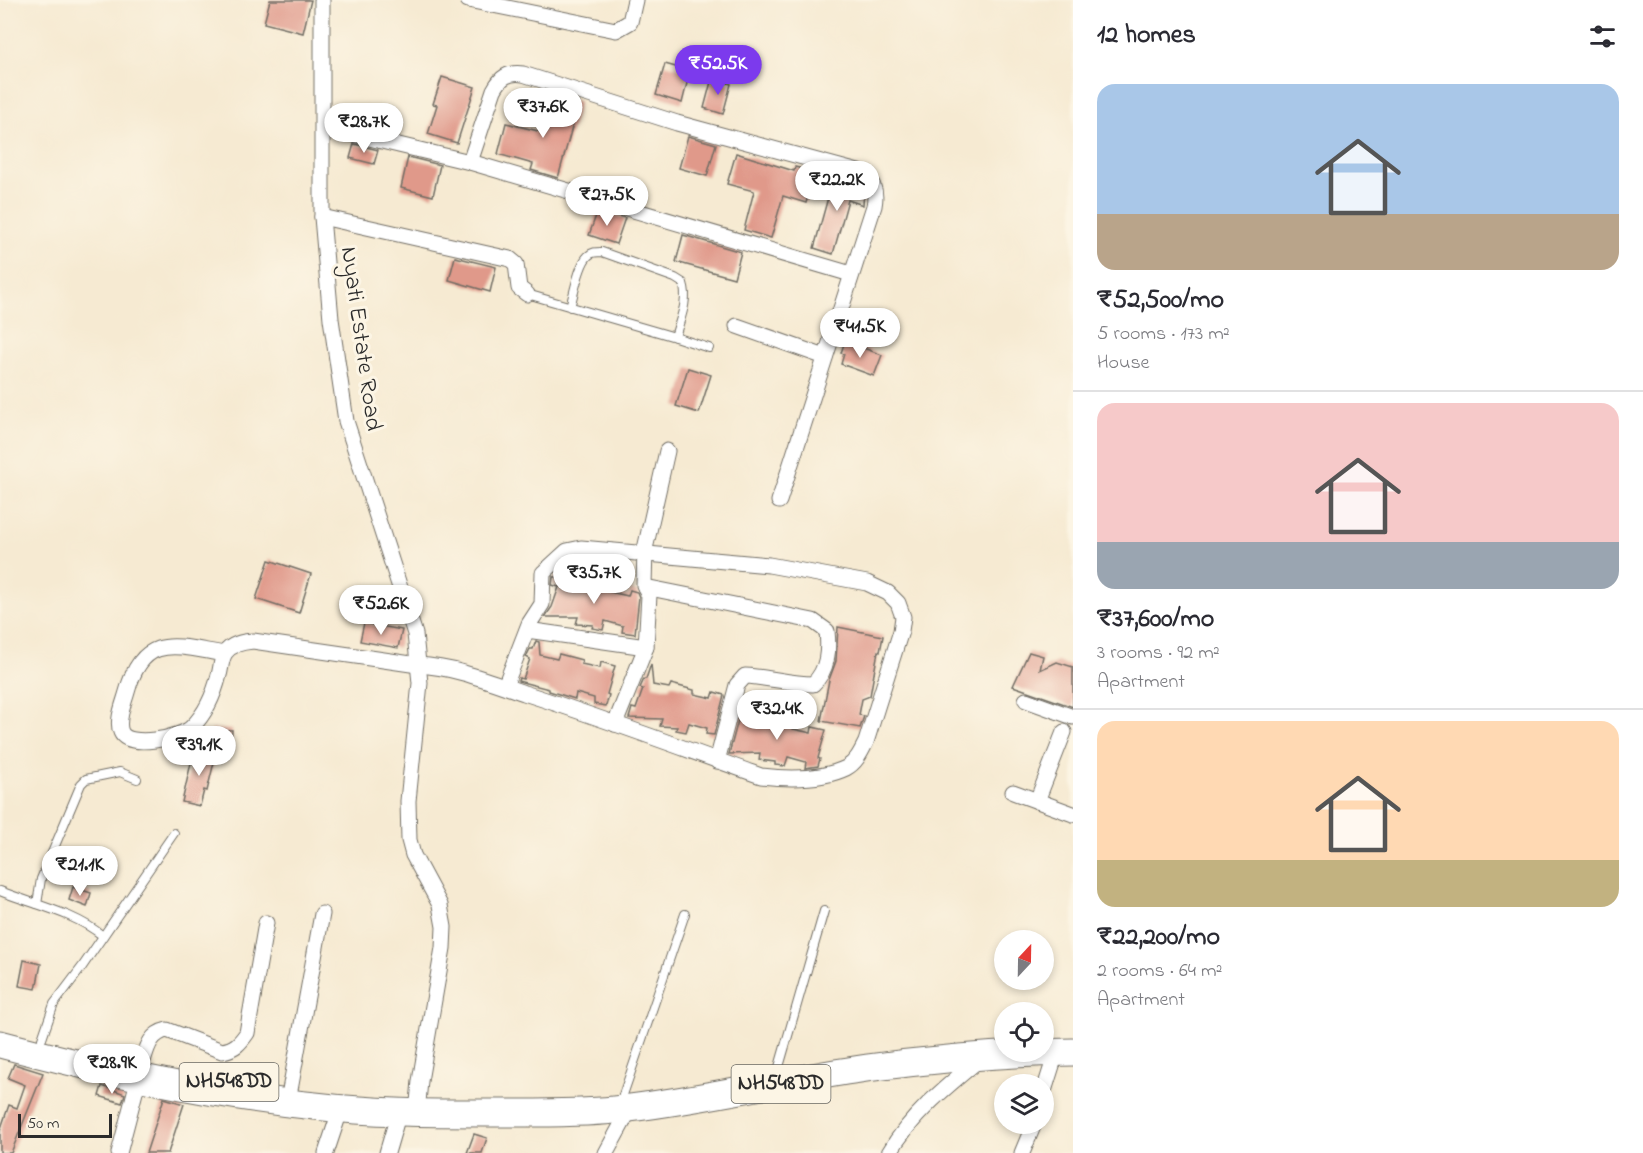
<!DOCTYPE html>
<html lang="en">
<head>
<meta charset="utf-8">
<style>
  :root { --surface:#fff; --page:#f2f2f3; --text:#2b2b33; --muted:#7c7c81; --line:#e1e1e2; --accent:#7c3aed }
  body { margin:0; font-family:"Indie Flower",sans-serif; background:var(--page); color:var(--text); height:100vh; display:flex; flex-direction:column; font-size:22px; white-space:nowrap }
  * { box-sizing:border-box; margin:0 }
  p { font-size:20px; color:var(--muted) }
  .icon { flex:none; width:33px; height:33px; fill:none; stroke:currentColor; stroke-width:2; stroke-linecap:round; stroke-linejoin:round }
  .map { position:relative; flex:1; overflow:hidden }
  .panel { display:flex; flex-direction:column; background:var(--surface); width:570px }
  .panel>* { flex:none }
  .needle { width:39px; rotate:22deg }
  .fabs { position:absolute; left:994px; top:930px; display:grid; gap:12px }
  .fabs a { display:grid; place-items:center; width:60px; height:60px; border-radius:50%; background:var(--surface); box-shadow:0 3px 9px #0003; font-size:30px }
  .scale { position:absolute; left:18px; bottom:15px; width:94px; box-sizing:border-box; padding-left:6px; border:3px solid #2b2b2b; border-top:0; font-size:16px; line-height:21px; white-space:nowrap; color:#2b2b2b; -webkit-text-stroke:4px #fcf5e5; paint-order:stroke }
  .price { position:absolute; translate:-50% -51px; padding:0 14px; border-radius:21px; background:#fff; color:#222; font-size:20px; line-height:39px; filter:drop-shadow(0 2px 3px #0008) }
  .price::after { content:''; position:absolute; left:50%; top:36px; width:18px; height:14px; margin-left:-9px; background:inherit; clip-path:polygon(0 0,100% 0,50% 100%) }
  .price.active { background:var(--accent); color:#fff }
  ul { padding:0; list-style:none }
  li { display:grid; align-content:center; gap:12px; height:318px; padding:0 24px }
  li+li { border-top:2px solid var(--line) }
  li span { display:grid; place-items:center; height:186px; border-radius:18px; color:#555 }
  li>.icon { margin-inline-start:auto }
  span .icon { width:108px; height:108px; fill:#fffc; stroke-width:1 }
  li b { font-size:26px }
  h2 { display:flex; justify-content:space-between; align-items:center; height:72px; padding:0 24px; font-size:26px }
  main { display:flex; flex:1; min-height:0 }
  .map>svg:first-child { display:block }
  .building { fill:#e0998a }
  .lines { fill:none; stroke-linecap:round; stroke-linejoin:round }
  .lane-casing { stroke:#726e65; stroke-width:10 }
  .street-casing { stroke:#726e65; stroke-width:17 }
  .highway-casing { stroke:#726e65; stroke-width:29 }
  .lane { stroke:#fff; stroke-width:8 }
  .street { stroke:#fff; stroke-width:15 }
  .highway { stroke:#fff; stroke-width:27 }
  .labels { text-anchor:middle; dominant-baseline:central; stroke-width:6; stroke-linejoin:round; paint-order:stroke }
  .shield { fill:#fcf5e5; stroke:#6a6863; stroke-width:1.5 }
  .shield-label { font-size:22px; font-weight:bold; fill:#2b2b2b }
  .street-label { font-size:24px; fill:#2b2b2b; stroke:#fcf5e5 }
</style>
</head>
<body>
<main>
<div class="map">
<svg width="1073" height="1153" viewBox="0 0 1073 1153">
  <rect width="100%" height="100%" fill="#fcf5e5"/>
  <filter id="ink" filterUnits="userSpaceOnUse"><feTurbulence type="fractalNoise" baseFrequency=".0167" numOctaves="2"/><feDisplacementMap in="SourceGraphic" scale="12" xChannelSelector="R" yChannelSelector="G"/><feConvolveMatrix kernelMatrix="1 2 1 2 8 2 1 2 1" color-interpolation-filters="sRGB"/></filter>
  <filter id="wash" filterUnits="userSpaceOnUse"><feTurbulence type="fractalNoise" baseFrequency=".008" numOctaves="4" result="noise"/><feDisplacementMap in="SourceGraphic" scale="24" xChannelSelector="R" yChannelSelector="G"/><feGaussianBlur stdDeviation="1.35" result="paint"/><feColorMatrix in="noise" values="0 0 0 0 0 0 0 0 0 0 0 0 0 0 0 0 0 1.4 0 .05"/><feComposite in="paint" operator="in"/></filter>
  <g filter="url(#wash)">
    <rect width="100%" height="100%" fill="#f6ead2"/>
    <g id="blocks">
      <!-- building -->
      <g class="building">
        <path d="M270,0H311L303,33L264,23Z"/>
        <path d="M665,64L690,71L682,103L656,95Z"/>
        <path d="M442,77L475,87L457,143L428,134L437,105L433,104Z"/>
        <path d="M712,78L731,84L723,114L704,108Z"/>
        <path d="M553,94L579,102L558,178L531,170L533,164L498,154L506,123L542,132Z"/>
        <path d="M688,136L716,144L707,176L679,168Z"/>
        <path d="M354,144L378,150L374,164L350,158Z"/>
        <path d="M736,153L794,171L795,167L815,172L806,203L783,196L771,238L744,230L754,191L727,184Z"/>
        <path d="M408,157L440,165L433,196L401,188Z"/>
        <path d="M834,176L853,181L861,185L864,191L863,205L848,200L833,254L814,248Z"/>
        <path d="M598,210L625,218L616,244L589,235Z"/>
        <path d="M683,235L741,252L734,278L676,262Z"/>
        <path d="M455,257L496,267L490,292L449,280Z"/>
        <path d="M845,341L882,355L874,376L841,364L844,354L841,353Z"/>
        <path d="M688,368L711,375L699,413L676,406Z"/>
        <path d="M269,560L311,574L299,613L256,599Z"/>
        <path d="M568,563L569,583L586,587L587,582L611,588L610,592L628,596L630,590L637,592L639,597L635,634L622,632L623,626L605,621L603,630L592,628L593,625L576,624L578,617H545L552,607L559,587L552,585L553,577H562Z"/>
        <path d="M364,623L402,630L398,648L360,641Z"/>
        <path d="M838,627L883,636L880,652L878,651L870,696L862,699L859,715L864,716L860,728L821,721L829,680L836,661Z"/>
        <path d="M536,641L539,642L540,655L557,659L559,654L582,660L581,664L600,668L601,662L615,666L607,694L609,695L606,706L594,704V698L576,693L575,699L549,691V689L518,681L519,678L523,679L530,659L526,657L530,649H533Z"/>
        <path d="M1029,652L1043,656L1040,670L1057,662L1073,667V707L1013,686Z"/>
        <path d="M651,664L653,685L669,688L671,684L694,690V694L712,698L714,692L724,695L714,735L706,734L707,728L689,723L686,732L676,730L677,727L660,726L662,719L629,718L632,708L636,709L643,689L640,688L644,679H646Z"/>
        <path d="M740,713L751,715V720L768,723L770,718L793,724V729L811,733L812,727L826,730L818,758L820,759L818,766L805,768L806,762L788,757L785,766L775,765V762L759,760L760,753L729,754Z"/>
        <path d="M212,729L232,730L231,743L212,742Z"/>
        <path d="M194,750L216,754L207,791L204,790L200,806L182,802Z"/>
        <path d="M73,887L91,893L87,907L69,900Z"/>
        <path d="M24,960L41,964L36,989L19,986Z"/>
        <path d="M14,1064L43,1073L11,1153H0V1131L9,1105L17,1108L25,1085L8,1078Z"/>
        <path d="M102,1086L125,1094L122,1103L99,1096Z"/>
        <path d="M164,1098L184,1104L168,1153H146Z"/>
        <path d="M474,1134L487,1138L482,1153H467Z"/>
      </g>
    </g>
  </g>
  <g filter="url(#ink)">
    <use href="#blocks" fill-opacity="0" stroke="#726e65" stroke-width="1.5"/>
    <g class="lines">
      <defs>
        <g id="lane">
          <path d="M527,294L675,337C680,319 689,301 683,283L675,278L602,252C596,252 592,252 588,256C579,264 574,294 570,307"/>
          <path d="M675,337L709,348"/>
          <path d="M0,891C35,905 73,912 103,936"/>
          <path d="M37,904L41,879L81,784L86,779L120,772L137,779"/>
          <path d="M42,1039L54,1004L82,967L174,833"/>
          <path d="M779,1067L824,911"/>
          <path d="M623,1095L685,914"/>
        </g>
        <g id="street">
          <path d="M322,0V217L331,319L346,421L415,634L420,683L408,801L409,840L413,855L440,905L444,927L443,948L420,1081L417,1113"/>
          <path d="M468,0L616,30L630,22L635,0"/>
          <path d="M323,127L470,162L851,274"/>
          <path d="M470,162L494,90C501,77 508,72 523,74L677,123L858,172C873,178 877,191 874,206L779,501"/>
          <path d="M322,217L510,259L516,264L519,288L527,294"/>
          <path d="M737,326L825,357"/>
          <path d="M645,587L813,621L827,631C829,650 828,670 813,684C790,684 768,677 745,676L737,685L717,761"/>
          <path d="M527,630L646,647"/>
          <path d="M224,654C176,646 143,632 127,692C124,703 116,721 121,732C128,749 181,738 192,727C206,713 214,695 219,675C221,669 221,659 225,653C231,644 242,642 253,641L418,665C455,667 489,681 524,693C603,718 682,748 761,776C787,779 821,780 846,768C856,763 861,752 866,742L901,631L903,617L898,603L888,593L867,583L769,565L581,548L567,551L543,573L542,604L529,624L505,686"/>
          <path d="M1026,700L1073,717"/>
          <path d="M615,724L646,647L649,595L644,585L645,549L667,451"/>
          <path d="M1013,792L1073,814"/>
          <path d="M1037,801L1064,732"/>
          <path d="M142,1064C147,1049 149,1034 167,1030L222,1051C235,1049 240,1043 247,1033L266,923"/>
          <path d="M290,1090L322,914"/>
          <path d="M1044,1091L1056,1053"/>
          <path d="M119,1153L139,1077"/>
          <path d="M326,1153L341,1108"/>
          <path d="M387,1153L399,1112"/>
          <path d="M606,1153L631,1107"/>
          <path d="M889,1153C912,1114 946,1087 981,1058"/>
          <path d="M1022,1153L1034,1124"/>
        </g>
        <path id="highway" d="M0,1044C103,1071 209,1095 315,1106C373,1113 431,1113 489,1113C531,1113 573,1114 614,1110C699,1101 782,1080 867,1068C935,1059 1004,1053 1073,1052"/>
      </defs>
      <!-- lane casing -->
      <use href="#lane" class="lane-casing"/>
      <!-- street casing -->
      <use href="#street" class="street-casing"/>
      <!-- highway casing -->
      <use href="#highway" class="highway-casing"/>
      <!-- lane -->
      <use href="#lane" class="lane"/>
      <!-- street -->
      <use href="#street" class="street"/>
      <!-- highway -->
      <use href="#highway" class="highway"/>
    </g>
  </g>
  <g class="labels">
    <!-- shield labels -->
    <g class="shield">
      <rect x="179.5" y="1063" width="99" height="38" rx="4.5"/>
      <rect x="731.5" y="1065" width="99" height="38" rx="4.5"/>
    </g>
    <g class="shield-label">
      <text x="229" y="1082">NH548DD</text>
      <text x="781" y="1084">NH548DD</text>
    </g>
    <!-- street labels -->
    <g class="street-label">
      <text transform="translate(360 339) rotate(82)">Nyati Estate Road</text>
    </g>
  </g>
</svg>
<div class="fabs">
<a><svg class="needle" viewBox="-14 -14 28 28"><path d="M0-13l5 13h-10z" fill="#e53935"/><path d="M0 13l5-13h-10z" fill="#7c7c81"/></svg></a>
<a><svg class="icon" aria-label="locate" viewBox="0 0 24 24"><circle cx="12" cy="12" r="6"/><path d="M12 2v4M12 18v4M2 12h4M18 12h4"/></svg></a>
<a><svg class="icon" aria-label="layers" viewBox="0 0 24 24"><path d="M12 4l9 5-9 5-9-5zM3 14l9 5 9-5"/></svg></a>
</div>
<div class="scale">50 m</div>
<b class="price active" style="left:718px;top:96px">₹52.5K</b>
<b class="price" style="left:543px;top:139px">₹37.6K</b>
<b class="price" style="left:364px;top:154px">₹28.7K</b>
<b class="price" style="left:837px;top:212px">₹22.2K</b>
<b class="price" style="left:607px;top:227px">₹27.5K</b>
<b class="price" style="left:860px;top:359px">₹41.5K</b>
<b class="price" style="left:594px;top:605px">₹35.7K</b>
<b class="price" style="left:381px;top:636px">₹52.6K</b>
<b class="price" style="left:777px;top:741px">₹32.4K</b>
<b class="price" style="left:199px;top:777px">₹39.1K</b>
<b class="price" style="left:80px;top:897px">₹21.1K</b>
<b class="price" style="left:112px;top:1095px">₹28.9K</b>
</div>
<section class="panel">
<h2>12 homes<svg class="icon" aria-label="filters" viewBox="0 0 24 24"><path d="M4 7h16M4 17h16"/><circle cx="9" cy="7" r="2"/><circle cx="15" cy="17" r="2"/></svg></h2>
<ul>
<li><span style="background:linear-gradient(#a9c7e8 70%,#b9a48a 0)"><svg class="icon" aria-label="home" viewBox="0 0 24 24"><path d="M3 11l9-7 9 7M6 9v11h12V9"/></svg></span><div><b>₹52,500/mo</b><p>5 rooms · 173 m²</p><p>House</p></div></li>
<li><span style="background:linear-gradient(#f6c9c9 75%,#9aa5b1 0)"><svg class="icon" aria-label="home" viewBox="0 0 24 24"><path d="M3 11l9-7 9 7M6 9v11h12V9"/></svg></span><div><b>₹37,600/mo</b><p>3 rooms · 92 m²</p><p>Apartment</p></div></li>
<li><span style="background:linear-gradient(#ffd9b3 75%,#c2b280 0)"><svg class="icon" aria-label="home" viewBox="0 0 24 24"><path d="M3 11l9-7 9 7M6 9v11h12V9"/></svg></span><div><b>₹22,200/mo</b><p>2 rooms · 64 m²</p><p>Apartment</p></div></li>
</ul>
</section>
</main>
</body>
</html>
